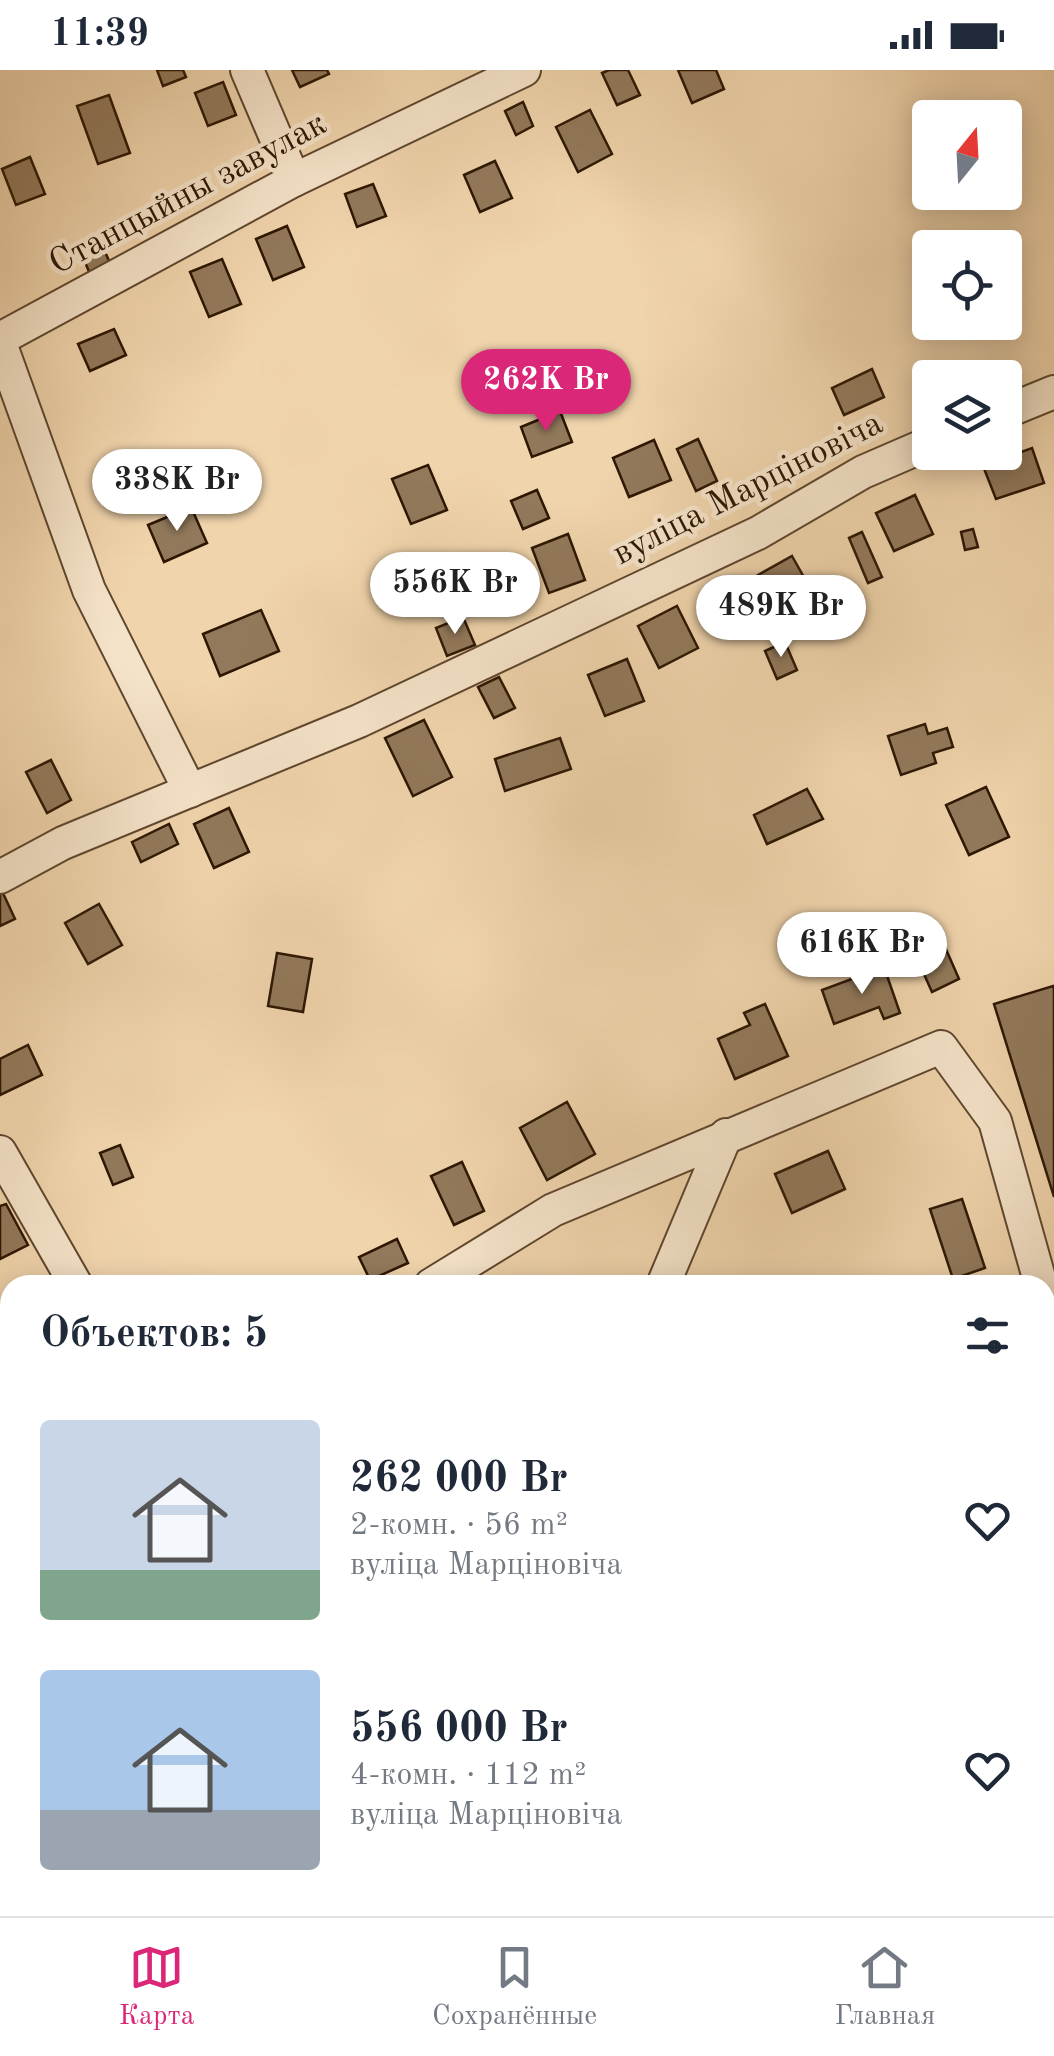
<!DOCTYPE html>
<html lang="ru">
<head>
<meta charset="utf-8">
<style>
  :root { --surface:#fff; --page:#f6f6f7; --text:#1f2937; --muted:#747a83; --line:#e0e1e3; --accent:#db2777 }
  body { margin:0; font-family:"Old Standard TT",serif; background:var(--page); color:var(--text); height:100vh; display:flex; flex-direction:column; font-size:38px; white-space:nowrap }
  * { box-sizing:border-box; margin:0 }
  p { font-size:32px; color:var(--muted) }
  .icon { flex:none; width:55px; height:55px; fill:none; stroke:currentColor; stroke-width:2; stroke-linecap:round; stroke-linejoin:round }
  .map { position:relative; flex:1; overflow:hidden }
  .panel { position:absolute; left:0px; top:1205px; width:1055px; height:642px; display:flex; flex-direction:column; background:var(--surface); border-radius:30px 30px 0 0; box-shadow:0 5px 25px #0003 }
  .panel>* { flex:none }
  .needle { width:65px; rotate:18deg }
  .controls { position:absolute; left:912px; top:30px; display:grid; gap:20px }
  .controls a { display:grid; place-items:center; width:110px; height:110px; border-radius:10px; background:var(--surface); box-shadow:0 5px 25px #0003; font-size:50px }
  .price { position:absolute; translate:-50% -85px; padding:0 22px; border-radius:35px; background:#fff; color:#222; font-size:32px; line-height:65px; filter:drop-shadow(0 2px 5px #0008) }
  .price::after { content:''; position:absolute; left:50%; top:60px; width:30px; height:22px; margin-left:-15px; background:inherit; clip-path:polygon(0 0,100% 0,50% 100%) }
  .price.active { background:var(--accent); color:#fff }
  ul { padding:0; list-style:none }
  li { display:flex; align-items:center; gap:30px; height:250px; padding:0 40px }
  li span { display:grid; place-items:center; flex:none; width:280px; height:200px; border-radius:10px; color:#555 }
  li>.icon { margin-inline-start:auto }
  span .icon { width:120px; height:120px; fill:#fffc; stroke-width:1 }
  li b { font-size:42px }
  h2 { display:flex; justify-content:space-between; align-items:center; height:120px; padding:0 40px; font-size:42px }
  .status { display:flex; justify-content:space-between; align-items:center; height:70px; padding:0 50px; background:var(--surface); direction:ltr }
  .status svg { height:28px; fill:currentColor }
  .dock { display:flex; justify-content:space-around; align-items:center; height:140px; border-top:2px solid var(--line); background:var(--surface); font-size:28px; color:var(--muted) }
  .dock a { display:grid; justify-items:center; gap:5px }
  .dock .active { color:var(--accent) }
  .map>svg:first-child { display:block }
  .building { fill:#92795b; stroke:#2d1703; stroke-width:2.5 }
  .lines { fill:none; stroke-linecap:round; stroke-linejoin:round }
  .minor-casing { stroke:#5e462d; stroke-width:36 }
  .minor { stroke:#f5e3c9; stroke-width:32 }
  .labels { text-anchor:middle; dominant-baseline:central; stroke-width:9; stroke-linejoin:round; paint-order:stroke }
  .street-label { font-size:35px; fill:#2d1703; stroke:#f5e3c9 }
</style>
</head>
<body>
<div class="status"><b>11:39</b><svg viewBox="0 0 49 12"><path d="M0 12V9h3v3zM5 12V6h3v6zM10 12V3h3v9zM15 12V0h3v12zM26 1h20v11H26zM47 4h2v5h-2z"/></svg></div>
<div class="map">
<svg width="1054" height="1846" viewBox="0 0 1054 1846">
  <rect width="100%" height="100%" fill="#f0d4ac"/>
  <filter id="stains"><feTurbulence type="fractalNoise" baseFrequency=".002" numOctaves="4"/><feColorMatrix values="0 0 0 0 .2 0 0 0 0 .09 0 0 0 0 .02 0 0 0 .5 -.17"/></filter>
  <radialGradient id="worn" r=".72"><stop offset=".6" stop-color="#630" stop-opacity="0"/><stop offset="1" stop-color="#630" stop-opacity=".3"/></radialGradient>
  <!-- building -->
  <g class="building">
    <path d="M157,0H183L186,7L163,16Z"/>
    <path d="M292,0H327L329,4L300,17Z"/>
    <path d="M609,0H628L640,25L617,35L602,3Z"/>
    <path d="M678,0H716L724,19L692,33Z"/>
    <path d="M223,12L236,45L208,56L195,23Z"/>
    <path d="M109,25L130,83L98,94L77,36Z"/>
    <path d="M523,32L533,56L516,65L505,41Z"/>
    <path d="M590,40L612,84L578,102L556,57Z"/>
    <path d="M30,87L45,124L16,135L2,99Z"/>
    <path d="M495,91L512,128L480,142L464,105Z"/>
    <path d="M373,114L386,146L357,157L345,124Z"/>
    <path d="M287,156L304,197L273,210L256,169Z"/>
    <path d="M100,171L111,195L90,204L80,180Z"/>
    <path d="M222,189L241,234L209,247L190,202Z"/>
    <path d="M114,259L126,285L90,301L78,274Z"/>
    <path d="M872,299L884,327L844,345L832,318Z"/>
    <path d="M560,341L572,372L532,387L521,357Z"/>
    <path d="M698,369L717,411L696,421L677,379Z"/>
    <path d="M654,370L671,410L629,427L613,388Z"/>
    <path d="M1032,378L1044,413L996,429L983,396Z"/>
    <path d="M428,395L447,440L411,454L392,409Z"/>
    <path d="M537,420L549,448L523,459L511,431Z"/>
    <path d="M915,425L933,464L894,481L876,443Z"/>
    <path d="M191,437L207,473L164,492L148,455Z"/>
    <path d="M973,459L978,477L965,480L961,462Z"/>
    <path d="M862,462L882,507L868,513L849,468Z"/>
    <path d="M568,464L585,510L549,523L532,478Z"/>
    <path d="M792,486L827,548L793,567L758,505Z"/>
    <path d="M677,536L698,578L659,598L638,556Z"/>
    <path d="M261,540L279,581L220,606L203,564Z"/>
    <path d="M463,547L475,575L447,586L436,558Z"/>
    <path d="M785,572L797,600L777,609L765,581Z"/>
    <path d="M627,589L644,631L605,646L588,605Z"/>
    <path d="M499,607L515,638L494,648L478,617Z"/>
    <path d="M424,650L452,707L413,726L385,668Z"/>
    <path d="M925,654L928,664L947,658L953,677L933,683L936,693L901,705L888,666Z"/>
    <path d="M560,668L571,699L505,721L495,689Z"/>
    <path d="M51,690L71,730L47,743L26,702Z"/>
    <path d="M986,717L1009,767L969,785L946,735Z"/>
    <path d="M807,719L823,749L767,774L754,745Z"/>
    <path d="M229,738L249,782L214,798L194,754Z"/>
    <path d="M169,754L178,774L141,792L132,772Z"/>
    <path d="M2,821L15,849L0,856V822Z"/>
    <path d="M99,834L122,875L88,894L65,853Z"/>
    <path d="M934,852L959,909L932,922L919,893L907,898L896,872Z"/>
    <path d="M277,883L312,889L303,942L268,936Z"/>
    <path d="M884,897L900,943L884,949L879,937L834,954L822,920Z"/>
    <path d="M1053,916L1054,919V1127L994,934Z"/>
    <path d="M765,934L788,986L735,1009L718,969L750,955L744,943Z"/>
    <path d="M28,975L42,1005L0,1025V989Z"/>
    <path d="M567,1032L595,1084L547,1110L520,1058Z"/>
    <path d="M120,1075L133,1107L113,1115L100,1083Z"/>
    <path d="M828,1081L845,1119L792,1143L775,1104Z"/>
    <path d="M462,1092L484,1141L454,1155L431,1106Z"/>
    <path d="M962,1129L985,1198L953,1209L930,1139Z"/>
    <path d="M6,1134L28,1175L0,1189V1136Z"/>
    <path d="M397,1169L408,1193L370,1210L359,1187Z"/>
    <path d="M1045,1434L1054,1439V1456L1045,1474Z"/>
    <path d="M451,1838H483L479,1846Z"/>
    <path d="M856,1838H875L895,1844L853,1846Z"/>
  </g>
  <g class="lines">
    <defs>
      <g id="minor">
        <path d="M247,0L294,110"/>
        <path d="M0,269L294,110L524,0"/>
        <path d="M0,273L89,520L190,721"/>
        <path d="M1005,342L1054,322"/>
        <path d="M0,807L63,773L359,651L758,463L863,402L930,373"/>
        <path d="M0,1082L76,1215"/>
        <path d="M431,1215L553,1140L941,977L995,1051L1041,1215"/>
        <path d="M663,1215L726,1065"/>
        <path d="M1045,1230L1054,1263"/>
        <path d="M1045,1320L1054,1321"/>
        <path d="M0,1468L10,1462"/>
        <path d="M369,1846L373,1838"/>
        <path d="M770,1846L774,1838"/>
      </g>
    </defs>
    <!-- minor casing -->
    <use href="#minor" class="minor-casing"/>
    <!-- minor -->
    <use href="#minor" class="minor"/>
  </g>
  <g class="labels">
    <!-- street labels -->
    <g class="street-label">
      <text transform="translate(188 124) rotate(-28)">Станцыйны завулак</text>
      <text transform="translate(748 419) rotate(-27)">вуліца Марціновіча</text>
    </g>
  </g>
  <rect width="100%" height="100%" filter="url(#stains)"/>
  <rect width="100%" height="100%" fill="url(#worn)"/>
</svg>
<div class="controls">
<a><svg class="needle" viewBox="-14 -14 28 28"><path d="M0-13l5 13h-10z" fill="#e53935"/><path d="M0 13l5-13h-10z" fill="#747a83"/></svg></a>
<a><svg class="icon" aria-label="locate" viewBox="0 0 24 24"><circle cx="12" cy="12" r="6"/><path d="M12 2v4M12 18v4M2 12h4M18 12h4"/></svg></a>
<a><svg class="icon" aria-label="layers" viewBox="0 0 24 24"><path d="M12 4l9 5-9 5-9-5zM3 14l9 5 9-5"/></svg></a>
</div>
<b class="price active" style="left:546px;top:364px">262K Br</b>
<b class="price" style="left:177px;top:464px">338K Br</b>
<b class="price" style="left:455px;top:567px">556K Br</b>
<b class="price" style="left:781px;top:590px">489K Br</b>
<b class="price" style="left:862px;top:927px">616K Br</b>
<section class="panel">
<h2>Объектов: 5<svg class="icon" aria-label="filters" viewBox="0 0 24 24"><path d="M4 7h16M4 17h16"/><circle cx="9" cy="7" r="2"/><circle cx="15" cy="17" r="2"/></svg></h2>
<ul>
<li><span style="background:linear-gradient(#c9d6e8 75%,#7fa58c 0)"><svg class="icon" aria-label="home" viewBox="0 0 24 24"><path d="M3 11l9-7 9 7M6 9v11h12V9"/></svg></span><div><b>262 000 Br</b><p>2-комн. · 56 m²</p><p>вуліца Марціновіча</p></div><svg class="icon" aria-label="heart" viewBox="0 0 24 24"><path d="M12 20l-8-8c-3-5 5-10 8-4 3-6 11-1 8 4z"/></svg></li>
<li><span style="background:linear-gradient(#a9c7e8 70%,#9aa5b1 0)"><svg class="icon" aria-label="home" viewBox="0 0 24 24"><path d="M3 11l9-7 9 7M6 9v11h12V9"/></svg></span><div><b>556 000 Br</b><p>4-комн. · 112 m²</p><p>вуліца Марціновіча</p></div><svg class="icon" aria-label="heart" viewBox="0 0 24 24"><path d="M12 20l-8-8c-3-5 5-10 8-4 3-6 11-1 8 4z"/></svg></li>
</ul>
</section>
</div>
<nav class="dock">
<a class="active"><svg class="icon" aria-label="map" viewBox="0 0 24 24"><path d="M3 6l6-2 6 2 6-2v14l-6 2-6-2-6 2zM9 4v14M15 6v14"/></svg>Карта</a>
<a><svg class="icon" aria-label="saved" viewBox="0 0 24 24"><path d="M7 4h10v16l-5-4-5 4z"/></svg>Сохранённые</a>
<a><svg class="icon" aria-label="home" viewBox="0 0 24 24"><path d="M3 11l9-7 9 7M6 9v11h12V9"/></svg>Главная</a>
</nav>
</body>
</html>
